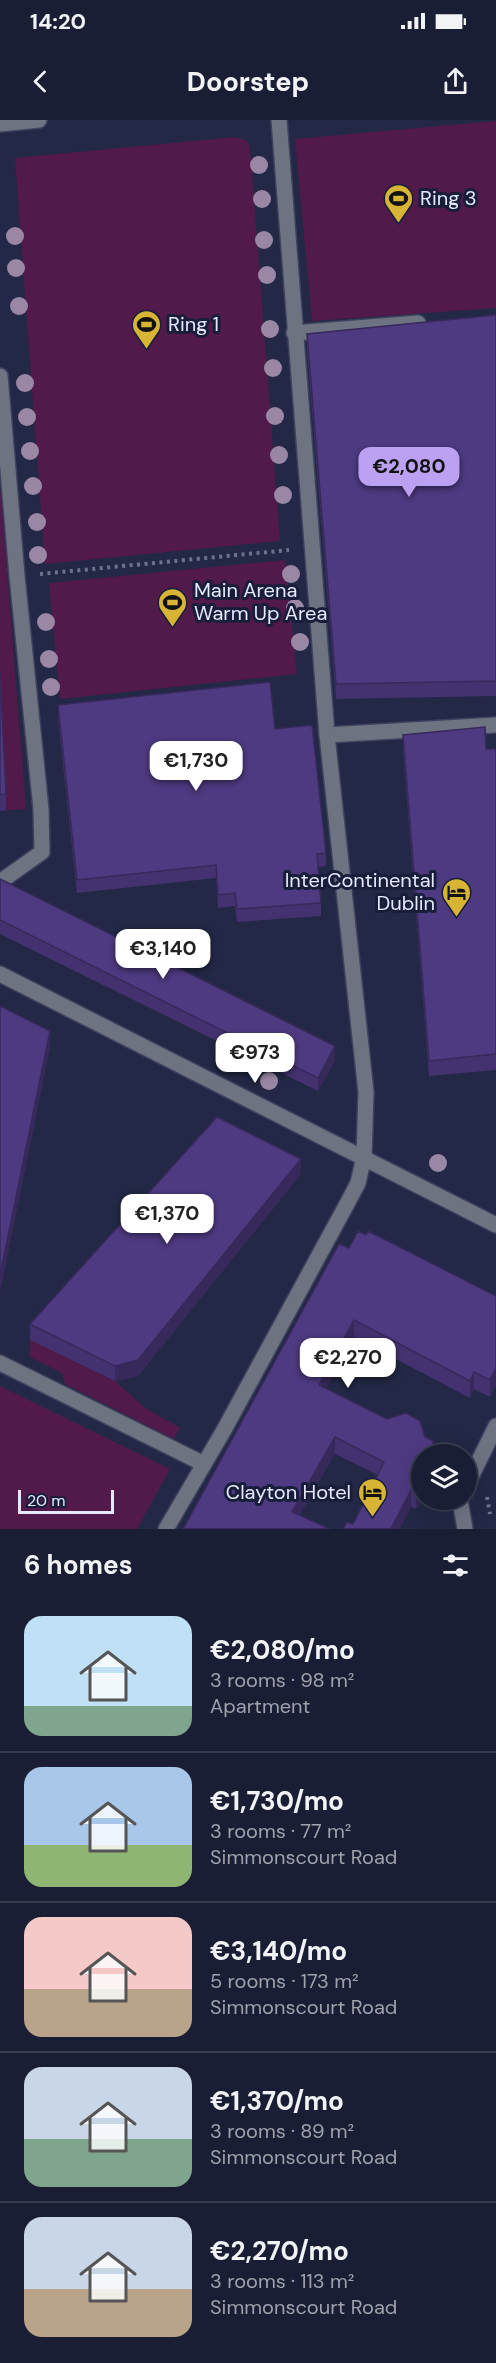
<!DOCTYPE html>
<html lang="en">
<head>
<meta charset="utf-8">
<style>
  :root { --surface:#1a1e34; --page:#272b40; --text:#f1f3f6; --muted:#9fa2ac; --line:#383c4f; --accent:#bca0f2 }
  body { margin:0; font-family:"DM Sans",sans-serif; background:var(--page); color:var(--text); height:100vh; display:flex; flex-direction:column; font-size:22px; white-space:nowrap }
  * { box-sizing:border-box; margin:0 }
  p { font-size:20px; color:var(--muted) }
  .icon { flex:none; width:33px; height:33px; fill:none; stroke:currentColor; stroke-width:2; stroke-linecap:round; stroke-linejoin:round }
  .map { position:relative; height:1409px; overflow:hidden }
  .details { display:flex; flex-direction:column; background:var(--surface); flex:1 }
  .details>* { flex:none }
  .tools { position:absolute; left:411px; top:1324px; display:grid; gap:12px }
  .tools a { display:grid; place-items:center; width:66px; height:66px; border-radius:50%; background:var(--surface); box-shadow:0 6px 24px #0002,0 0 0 2px var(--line); font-size:30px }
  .scale { position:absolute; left:18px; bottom:15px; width:96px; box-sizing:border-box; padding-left:6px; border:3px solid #e4e9fc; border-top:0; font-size:16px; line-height:21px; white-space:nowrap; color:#e4e9fc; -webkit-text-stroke:4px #181e3a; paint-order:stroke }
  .price { position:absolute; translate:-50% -51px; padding:0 14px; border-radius:12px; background:#fff; color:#222; font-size:20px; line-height:39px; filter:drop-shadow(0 2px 3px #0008) }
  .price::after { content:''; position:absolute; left:50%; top:36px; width:18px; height:14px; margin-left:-9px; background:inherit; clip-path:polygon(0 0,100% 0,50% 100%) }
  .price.active { background:var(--accent); color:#111 }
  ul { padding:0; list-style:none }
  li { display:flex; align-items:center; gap:18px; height:150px; padding:0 24px }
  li+li { border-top:2px solid var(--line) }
  li span { display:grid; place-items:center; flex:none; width:168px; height:120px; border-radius:18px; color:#555 }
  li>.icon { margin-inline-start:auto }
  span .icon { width:72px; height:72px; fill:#fffc; stroke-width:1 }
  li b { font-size:26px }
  h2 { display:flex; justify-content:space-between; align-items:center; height:72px; padding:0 24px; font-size:26px }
  .status { display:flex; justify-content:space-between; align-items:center; height:42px; padding:0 30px; background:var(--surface); direction:ltr }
  .status svg { height:16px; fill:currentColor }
  header { display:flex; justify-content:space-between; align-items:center; height:78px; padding:0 24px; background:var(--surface); font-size:27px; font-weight:700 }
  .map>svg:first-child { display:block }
  .green { fill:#521a4b }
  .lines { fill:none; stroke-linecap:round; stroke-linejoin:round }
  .minor-casing { stroke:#3d435f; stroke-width:18 }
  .path { stroke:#6d738c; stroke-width:4; stroke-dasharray:3 4.5; stroke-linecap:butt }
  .minor { stroke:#6e7382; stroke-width:15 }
  .tree { fill:#9987a5 }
  .wall { fill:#43326f }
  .shaded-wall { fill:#37295a }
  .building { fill:#4e3a81; stroke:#37295a; stroke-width:1.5 }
  .labels { text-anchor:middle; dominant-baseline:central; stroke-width:6; stroke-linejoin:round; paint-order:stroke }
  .poi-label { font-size:20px; fill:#e4e9fc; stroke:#181e3a; text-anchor:start }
</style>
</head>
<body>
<div class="status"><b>14:20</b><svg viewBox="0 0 49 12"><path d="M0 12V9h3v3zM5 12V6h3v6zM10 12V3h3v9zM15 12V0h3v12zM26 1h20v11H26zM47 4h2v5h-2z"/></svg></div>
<header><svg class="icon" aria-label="back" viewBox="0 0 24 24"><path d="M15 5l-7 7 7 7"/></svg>Doorstep<svg class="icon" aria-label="share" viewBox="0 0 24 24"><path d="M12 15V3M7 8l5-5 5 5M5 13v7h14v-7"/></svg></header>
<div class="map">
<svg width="496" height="1409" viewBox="0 0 496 1409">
  <rect width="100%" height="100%" fill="#222845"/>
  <!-- green -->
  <g class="green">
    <path d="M496,1V188L312,201L295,19Z"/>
    <path d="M235,17L247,21L250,27L280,421L45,444L15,38Z"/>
    <path d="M0,364L26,689L0,691Z"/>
    <path d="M285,440L297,554L60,579L49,463Z"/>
    <path d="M30,1220L115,1261L145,1288L180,1308L174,1319L65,1264L62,1253L30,1237Z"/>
    <path d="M0,1266L170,1349L137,1409H0Z"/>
  </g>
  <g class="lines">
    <defs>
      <g id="minor">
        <path d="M0,4L39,0"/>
        <path d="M294,213L418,203"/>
        <path d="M0,256L17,456L41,689L42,732L0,762"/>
        <path d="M327,615L496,605"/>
        <path d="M0,854L496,1105"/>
        <path d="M0,1243L204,1344"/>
        <path d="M466,1367L496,1306"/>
        <path d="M460,1380L465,1409"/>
        <path d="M166,1409L224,1310L348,1082L358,1063L364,1037L366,972L327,615L279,0"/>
      </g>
    </defs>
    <!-- minor casing -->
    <use href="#minor" class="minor-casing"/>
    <!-- path -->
    <g class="path">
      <path d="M40,454L289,430"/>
      <path d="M487,1377L490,1394"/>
    </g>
    <!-- minor -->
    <use href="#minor" class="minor"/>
  </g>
  <!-- trees -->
  <g class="tree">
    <circle cx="259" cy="45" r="9"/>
    <circle cx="262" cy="79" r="9"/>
    <circle cx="15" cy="116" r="9"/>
    <circle cx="264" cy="120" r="9"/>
    <circle cx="16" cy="148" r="9"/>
    <circle cx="267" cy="155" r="9"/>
    <circle cx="19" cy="186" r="9"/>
    <circle cx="270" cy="209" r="9"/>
    <circle cx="273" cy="248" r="9"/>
    <circle cx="25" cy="263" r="9"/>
    <circle cx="275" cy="296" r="9"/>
    <circle cx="27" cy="297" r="9"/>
    <circle cx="30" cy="331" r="9"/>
    <circle cx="279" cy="335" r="9"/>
    <circle cx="33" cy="366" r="9"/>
    <circle cx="283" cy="375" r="9"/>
    <circle cx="37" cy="402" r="9"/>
    <circle cx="38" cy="435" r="9"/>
    <circle cx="291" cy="454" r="9"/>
    <circle cx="295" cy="488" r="9"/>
    <circle cx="46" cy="502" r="9"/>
    <circle cx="300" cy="522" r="9"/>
    <circle cx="49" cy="539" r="9"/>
    <circle cx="51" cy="567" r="9"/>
    <circle cx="269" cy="961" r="9"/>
    <circle cx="438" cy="1043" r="9"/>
  </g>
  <!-- wall -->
  <g class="wall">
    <path d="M496,195V576L336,579L307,230V214Z"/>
    <path d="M0,551L6,674V690L0,691Z"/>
    <path d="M58,585L275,609L326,733V746L318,747L321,783V796L237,802L235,786L218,788L216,758L77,773L58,598Z"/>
    <path d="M403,615L486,629H496V950L429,956L403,630Z"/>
    <path d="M0,760L335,940L318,971L0,814Z"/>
    <path d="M301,1054L138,1256L115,1261L30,1220V1204Z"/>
    <path d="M349,1128L496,1176V1265L490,1277L474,1269L470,1278L354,1217L326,1268L422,1335V1377L416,1389L411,1387L353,1404L378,1355L335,1334L183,1409Z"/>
  </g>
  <!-- shaded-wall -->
  <g class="shaded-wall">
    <path d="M50,911V929L0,1173V1155Z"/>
    <path d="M335,926V940L318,971V958Z"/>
    <path d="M301,1039V1054L138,1256L115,1261V1246Z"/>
    <path d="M354,1200V1217L319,1282V1265Z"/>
    <path d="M496,1248V1265L490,1277V1260Z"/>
    <path d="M474,1252V1269L470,1278V1261Z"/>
    <path d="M335,1317V1334L292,1409V1392Z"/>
    <path d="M421,1360V1377L416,1389V1372Z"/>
    <path d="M411,1370V1387L400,1409H391Z"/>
  </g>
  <!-- building -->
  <g class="building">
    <path d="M496,195V561L336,564L307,214Z"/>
    <path d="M0,551L6,674L0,675Z"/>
    <path d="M270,562L275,609L312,605L326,733L317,734L321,783L237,789L235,773L218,775L216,745L77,760L58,585Z"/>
    <path d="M485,607L486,629H496V934L429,941L403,615Z"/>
    <path d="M0,759L335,926L318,958L0,800Z"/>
    <path d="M0,886L50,911L0,1155Z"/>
    <path d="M217,997L301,1039L138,1240L115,1246L30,1204Z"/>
    <path d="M358,1111L366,1115L368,1111L496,1176V1248L490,1260L474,1252L470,1261L354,1200L319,1265L387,1299L406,1293L420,1301L425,1317L433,1321L434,1332L440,1335H422V1360L416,1372L411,1370L391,1409H343L347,1402L353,1404L384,1342L335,1317L292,1392L330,1409H183L339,1124L349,1128Z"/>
  </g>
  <!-- icons -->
  <defs>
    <symbol id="stadium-pin" viewBox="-11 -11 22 30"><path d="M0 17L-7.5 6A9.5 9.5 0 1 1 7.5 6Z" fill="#d7b434" stroke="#181e3a"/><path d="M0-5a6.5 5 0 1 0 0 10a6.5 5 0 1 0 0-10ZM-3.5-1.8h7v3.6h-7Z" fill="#111"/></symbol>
    <symbol id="hotel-pin" viewBox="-11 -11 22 30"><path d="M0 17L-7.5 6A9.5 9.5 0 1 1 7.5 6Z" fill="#d7b434" stroke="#181e3a"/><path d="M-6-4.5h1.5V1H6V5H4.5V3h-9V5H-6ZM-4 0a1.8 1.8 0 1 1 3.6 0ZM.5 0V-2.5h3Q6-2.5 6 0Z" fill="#111"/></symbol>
  </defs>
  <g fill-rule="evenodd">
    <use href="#stadium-pin" x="382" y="62" width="33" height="45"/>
    <use href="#stadium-pin" x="130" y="188" width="33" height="45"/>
    <use href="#stadium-pin" x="156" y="466" width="33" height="45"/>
    <use href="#hotel-pin" x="440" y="756" width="33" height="45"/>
    <use href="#hotel-pin" x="356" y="1356" width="33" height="45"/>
  </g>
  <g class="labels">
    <!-- poi labels -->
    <g class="poi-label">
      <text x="420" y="78">Ring 3</text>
      <text x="168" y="204">Ring 1</text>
      <text x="194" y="470">Main Arena<tspan x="194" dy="23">Warm Up Area</tspan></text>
      <text x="435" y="760" text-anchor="end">InterContinental<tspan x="435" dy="23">Dublin</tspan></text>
      <text x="351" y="1372" text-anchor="end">Clayton Hotel</text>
    </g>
  </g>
</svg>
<div class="tools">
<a><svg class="icon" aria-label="layers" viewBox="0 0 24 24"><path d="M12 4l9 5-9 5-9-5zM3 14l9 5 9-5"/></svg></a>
</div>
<div class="scale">20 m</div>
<b class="price active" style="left:409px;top:378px">€2,080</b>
<b class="price" style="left:196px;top:672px">€1,730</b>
<b class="price" style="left:163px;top:860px">€3,140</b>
<b class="price" style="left:255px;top:964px">€973</b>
<b class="price" style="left:167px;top:1125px">€1,370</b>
<b class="price" style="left:348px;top:1269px">€2,270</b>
</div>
<section class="details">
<h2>6 homes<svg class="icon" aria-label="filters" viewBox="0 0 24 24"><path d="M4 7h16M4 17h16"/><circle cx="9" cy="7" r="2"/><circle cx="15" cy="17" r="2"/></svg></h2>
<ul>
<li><span style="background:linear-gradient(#bfe0f5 75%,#7fa58c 0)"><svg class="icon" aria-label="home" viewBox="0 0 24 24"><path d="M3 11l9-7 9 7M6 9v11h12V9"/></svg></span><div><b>€2,080/mo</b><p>3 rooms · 98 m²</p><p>Apartment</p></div></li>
<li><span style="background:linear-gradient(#a9c7e8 65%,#8fb573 0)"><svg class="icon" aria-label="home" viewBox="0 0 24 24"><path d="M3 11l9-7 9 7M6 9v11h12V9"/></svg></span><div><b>€1,730/mo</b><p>3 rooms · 77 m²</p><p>Simmonscourt Road</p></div></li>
<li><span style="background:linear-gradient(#f6c9c9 60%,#b9a48a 0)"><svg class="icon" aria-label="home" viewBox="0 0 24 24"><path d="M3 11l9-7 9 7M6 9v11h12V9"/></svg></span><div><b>€3,140/mo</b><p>5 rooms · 173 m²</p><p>Simmonscourt Road</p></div></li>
<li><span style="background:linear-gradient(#c9d6e8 60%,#7fa58c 0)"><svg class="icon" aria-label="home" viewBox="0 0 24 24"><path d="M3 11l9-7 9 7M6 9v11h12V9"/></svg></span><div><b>€1,370/mo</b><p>3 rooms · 89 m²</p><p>Simmonscourt Road</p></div></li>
<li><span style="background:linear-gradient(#c9d6e8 60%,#b9a48a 0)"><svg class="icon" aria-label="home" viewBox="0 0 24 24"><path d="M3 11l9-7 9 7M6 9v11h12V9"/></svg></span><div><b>€2,270/mo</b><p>3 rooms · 113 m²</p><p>Simmonscourt Road</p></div></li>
</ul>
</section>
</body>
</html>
